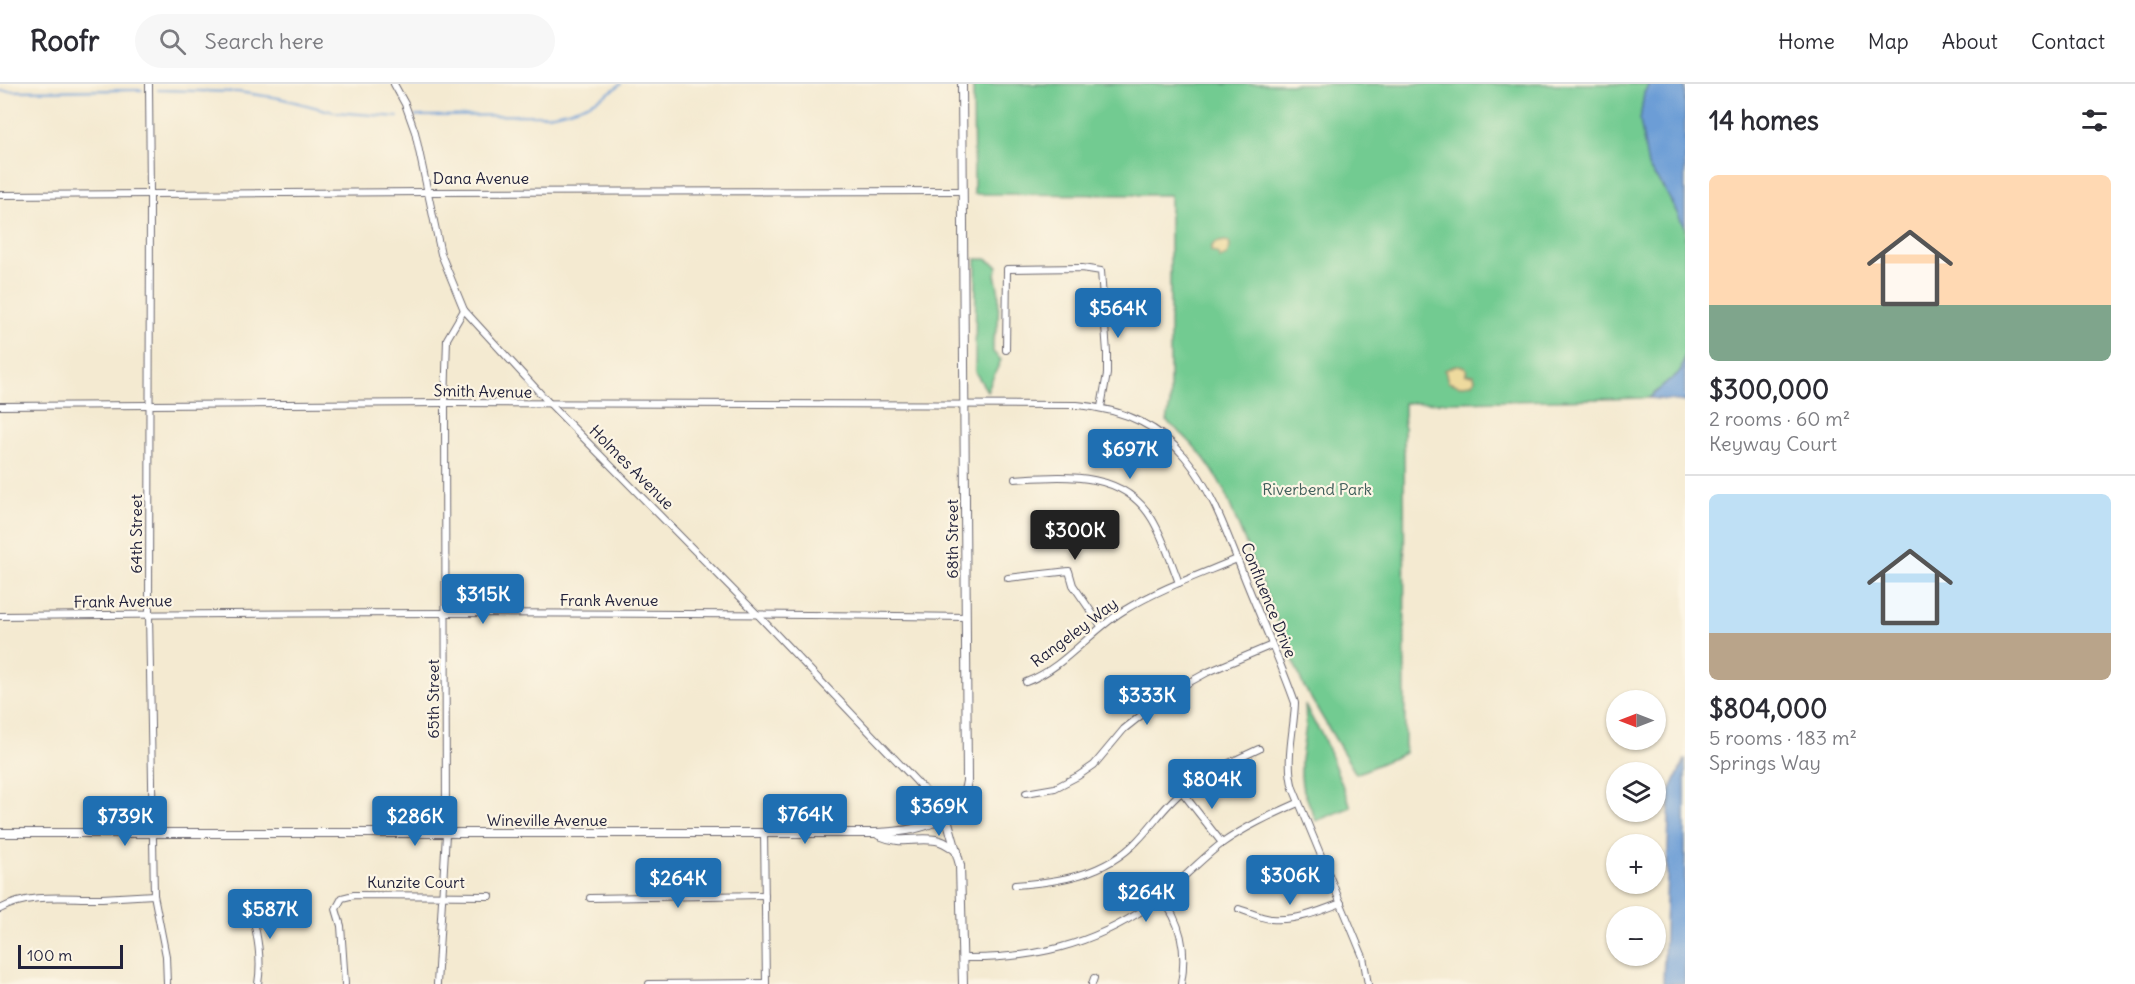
<!DOCTYPE html>
<html lang="en">
<head>
<meta charset="utf-8">
<style>
  :root { --surface:#fff; --page:#f7f7f7; --text:#2b2b33; --muted:#7c7c81; --line:#e1e1e2; --accent:#1f6fb2 }
  body { margin:0; font-family:Delius,sans-serif; background:var(--page); color:var(--text); height:100vh; display:flex; flex-direction:column; font-size:22px; white-space:nowrap }
  * { box-sizing:border-box; margin:0 }
  p { font-size:20px; color:var(--muted) }
  .icon { flex:none; width:33px; height:33px; fill:none; stroke:currentColor; stroke-width:2; stroke-linecap:round; stroke-linejoin:round }
  .map { position:relative; flex:1; overflow:hidden }
  .sheet { display:flex; flex-direction:column; background:var(--surface); width:450px }
  .sheet>* { flex:none }
  .needle { width:39px; rotate:270deg }
  .controls { position:absolute; left:1606px; top:606px; display:grid; gap:12px }
  .controls a { display:grid; place-items:center; width:60px; height:60px; border-radius:50%; background:var(--surface); box-shadow:0 2px 4px #0004; font-size:30px }
  .scale { position:absolute; left:18px; bottom:15px; width:105px; box-sizing:border-box; padding-left:6px; border:3px solid #22223b; border-top:0; font-size:16px; line-height:21px; white-space:nowrap; color:#22223b; -webkit-text-stroke:4px #fcf5e5; paint-order:stroke }
  .price { position:absolute; translate:-50% -51px; padding:0 14px; border-radius:6px; background:var(--accent); color:#fff; font-size:20px; line-height:39px; filter:drop-shadow(0 2px 3px #0008) }
  .price::after { content:''; position:absolute; left:50%; top:36px; width:18px; height:14px; margin-left:-9px; background:inherit; clip-path:polygon(0 0,100% 0,50% 100%) }
  .price.active { background:#222; color:#fff }
  ul { padding:0; list-style:none }
  li { display:grid; align-content:center; gap:12px; height:318px; padding:0 24px }
  li+li { border-top:2px solid var(--line) }
  li span { display:grid; place-items:center; height:186px; border-radius:9px; color:#555 }
  li>.icon { margin-inline-start:auto }
  span .icon { width:108px; height:108px; fill:#fffc; stroke-width:1 }
  li b { font-size:26px }
  h2 { display:flex; justify-content:space-between; align-items:center; height:72px; padding:0 24px; font-size:26px }
  header { display:flex; align-items:center; gap:36px; box-sizing:border-box; height:84px; padding:0 30px; background:var(--surface); border-bottom:2px solid var(--line) }
  header strong { font-size:28px }
  nav { display:flex; gap:33px; margin-inline-start:auto; font-size:21px }
  .search { width:420px; height:54px; background:var(--page); display:flex; align-items:center; gap:15px; box-sizing:border-box; padding:0 21px; border-radius:33px; color:var(--muted); font-size:22px }
  main { display:flex; flex:1; min-height:0 }
  .map>svg:first-child { display:block }
  .green { fill:#72cb91; stroke:#4a7666; stroke-width:1.5 }
  .sand { fill:#eeda9e; stroke:#887e6c; stroke-width:1.5 }
  .water { fill:#6c9dd6; stroke:#476088; stroke-width:1.5 }
  .lines { fill:none; stroke-linecap:round; stroke-linejoin:round }
  .stream { stroke:#6c9dd6; stroke-width:2 }
  .minor-casing { stroke:#6c6870; stroke-width:8 }
  .tertiary-casing { stroke:#6c6870; stroke-width:10 }
  .minor { stroke:#fff; stroke-width:6 }
  .tertiary { stroke:#fff; stroke-width:8 }
  .labels { text-anchor:middle; dominant-baseline:central; stroke-width:4.5; stroke-linejoin:round; paint-order:stroke }
  .street-label { font-size:16px; fill:#22223b; stroke:#fcf5e5 }
  .park-label { font-size:16px; fill:#3e5d59; stroke:#fcf5e5 }
</style>
</head>
<body>
<header>
<strong>Roofr</strong>
<div class="search"><svg class="icon" aria-label="search" viewBox="0 0 24 24"><circle cx="10" cy="10" r="6"/><path d="M15 15l6 6"/></svg>Search here</div>
<nav><a>Home</a><a>Map</a><a>About</a><a>Contact</a></nav>
</header>
<main>
<div class="map">
<svg width="1685" height="900" viewBox="0 0 1685 900">
  <rect width="100%" height="100%" fill="#fcf5e5"/>
  <filter id="ink" filterUnits="userSpaceOnUse"><feTurbulence type="fractalNoise" baseFrequency=".0167" numOctaves="2"/><feDisplacementMap in="SourceGraphic" scale="12" xChannelSelector="R" yChannelSelector="G"/><feConvolveMatrix kernelMatrix="1 2 1 2 8 2 1 2 1" color-interpolation-filters="sRGB"/></filter>
  <filter id="wash" filterUnits="userSpaceOnUse"><feTurbulence type="fractalNoise" baseFrequency=".008" numOctaves="4" result="noise"/><feDisplacementMap in="SourceGraphic" scale="24" xChannelSelector="R" yChannelSelector="G"/><feGaussianBlur stdDeviation="1.35" result="paint"/><feColorMatrix in="noise" values="0 0 0 0 0 0 0 0 0 0 0 0 0 0 0 0 0 1.4 0 .05"/><feComposite in="paint" operator="in"/></filter>
  <g filter="url(#wash)">
    <rect width="100%" height="100%" fill="#f4ead1"/>
    <!-- green -->
    <g class="green">
      <path d="M973,0H1649L1644,9L1648,83L1665,106L1685,144V269L1681,287L1649,314L1404,319L1405,669L1356,690L1303,601L1224,406C1210,380 1191,355 1167,338L1170,320V111L974,110Z"/>
      <path d="M976,175H986L998,182L995,190L999,209L998,241L993,256V268L1001,276L987,307L975,288Z"/>
      <path d="M1305,621L1315,640L1322,650L1351,723L1316,737L1302,702L1301,692V676L1306,641Z"/>
    </g>
    <!-- sand -->
    <g class="sand">
      <path d="M1225,157L1229,158L1230,163L1227,171L1220,174L1218,170L1211,167V163L1215,159Z"/>
      <path d="M1457,281L1465,283L1467,286L1465,290L1474,291L1475,296L1473,299L1460,302L1448,298L1445,286Z"/>
    </g>
    <!-- water -->
    <g class="water">
      <path d="M1649,0H1685V144L1665,106L1648,83L1640,36L1644,9Z"/>
      <path d="M1685,269V318L1649,314L1681,287Z"/>
      <path d="M1685,675V900H1663L1670,707Z"/>
    </g>
    <g class="lines">
      <!-- stream -->
      <g class="stream">
        <path d="M158,6L238,8L279,14L334,28L398,33"/>
        <path d="M0,7L142,6"/>
        <path d="M416,32L548,31C573,27 600,17 621,0"/>
      </g>
    </g>
  </g>
  <g filter="url(#ink)">
    <g class="lines">
      <defs>
        <g id="minor">
          <path d="M149,0L150,110L149,530L154,811L166,872L167,900"/>
          <path d="M394,0L405,20L415,48L441,170L464,226L551,321L757,530L916,697L946,731"/>
          <path d="M0,111L426,108L962,107"/>
          <path d="M1006,266L1007,185L1082,184L1101,187L1107,269V290L1101,323"/>
          <path d="M0,322L445,319L1077,321C1190,331 1211,410 1247,500C1263,540 1281,579 1295,619C1294,648 1285,676 1293,704L1363,873L1368,900"/>
          <path d="M1015,395C1065,392 1123,386 1152,435C1164,455 1171,478 1179,499"/>
          <path d="M1008,494L1069,487L1073,501L1101,542"/>
          <path d="M0,532C322,528 644,528 966,533"/>
          <path d="M1026,598C1064,584 1089,548 1123,527C1159,505 1199,491 1237,475"/>
          <path d="M1182,708L1222,759"/>
          <path d="M1026,709L1055,704L1078,692L1094,681L1124,645L1168,610L1208,588L1272,561"/>
          <path d="M764,748L766,900"/>
          <path d="M1015,801C1059,798 1105,791 1137,757C1153,741 1165,721 1183,707C1206,689 1233,677 1259,665"/>
          <path d="M1161,813C1182,839 1187,868 1181,900"/>
          <path d="M249,814C255,843 263,870 258,900"/>
          <path d="M590,814L765,811"/>
          <path d="M0,825C32,808 67,815 102,814C119,813 137,812 154,811"/>
          <path d="M1239,825C1249,828 1261,834 1271,835C1296,837 1318,828 1341,819"/>
          <path d="M963,874C1032,875 1091,862 1149,822C1175,804 1196,779 1221,760C1245,743 1271,731 1298,719"/>
          <path d="M345,900L341,842L336,825L342,814L354,811L490,812"/>
          <path d="M437,900L446,750L445,319L447,255L464,226"/>
          <path d="M649,900L766,899"/>
          <path d="M1092,900L1094,894"/>
        </g>
        <g id="tertiary">
          <path d="M946,731L960,781L963,900"/>
          <path d="M0,749H876C911,748 961,740 967,697L962,0"/>
          <path d="M879,751C902,761 913,753 936,756C944,757 951,763 957,767"/>
        </g>
      </defs>
      <!-- minor casing -->
      <use href="#minor" class="minor-casing"/>
      <!-- tertiary casing -->
      <use href="#tertiary" class="tertiary-casing"/>
      <!-- minor -->
      <use href="#minor" class="minor"/>
      <!-- tertiary -->
      <use href="#tertiary" class="tertiary"/>
    </g>
  </g>
  <g class="labels">
    <!-- street labels -->
    <g class="street-label">
      <text x="481" y="94">Dana Avenue</text>
      <text transform="translate(483 307) rotate(1)">Smith Avenue</text>
      <text transform="translate(632 383) rotate(45)">Holmes Avenue</text>
      <text transform="translate(136 450) rotate(-90)">64th Street</text>
      <text transform="translate(952 455) rotate(-90)">68th Street</text>
      <text x="609" y="516">Frank Avenue</text>
      <text transform="translate(1269 516) rotate(68)">Confluence Drive</text>
      <text transform="translate(123 517) rotate(-1)">Frank Avenue</text>
      <text transform="translate(1074 548) rotate(-37)">Rangeley Way</text>
      <text transform="translate(433 615) rotate(-90)">65th Street</text>
      <text x="547" y="736">Wineville Avenue</text>
      <text x="416" y="798">Kunzite Court</text>
    </g>
    <!-- park labels -->
    <g class="park-label">
      <text x="1317" y="405">Riverbend Park</text>
    </g>
  </g>
</svg>
<div class="controls">
<a><svg class="needle" viewBox="-14 -14 28 28"><path d="M0-13l5 13h-10z" fill="#e53935"/><path d="M0 13l5-13h-10z" fill="#7c7c81"/></svg></a>
<a><svg class="icon" aria-label="layers" viewBox="0 0 24 24"><path d="M12 4l9 5-9 5-9-5zM3 14l9 5 9-5"/></svg></a>
<a>+</a>
<a>−</a>
</div>
<div class="scale">100 m</div>
<b class="price" style="left:1118px;top:255px">$564K</b>
<b class="price" style="left:1130px;top:396px">$697K</b>
<b class="price active" style="left:1075px;top:477px">$300K</b>
<b class="price" style="left:483px;top:541px">$315K</b>
<b class="price" style="left:1147px;top:642px">$333K</b>
<b class="price" style="left:1212px;top:726px">$804K</b>
<b class="price" style="left:939px;top:753px">$369K</b>
<b class="price" style="left:805px;top:761px">$764K</b>
<b class="price" style="left:125px;top:763px">$739K</b>
<b class="price" style="left:415px;top:763px">$286K</b>
<b class="price" style="left:1290px;top:822px">$306K</b>
<b class="price" style="left:678px;top:825px">$264K</b>
<b class="price" style="left:1146px;top:839px">$264K</b>
<b class="price" style="left:270px;top:856px">$587K</b>
</div>
<section class="sheet">
<h2>14 homes<svg class="icon" aria-label="filters" viewBox="0 0 24 24"><path d="M4 7h16M4 17h16"/><circle cx="9" cy="7" r="2"/><circle cx="15" cy="17" r="2"/></svg></h2>
<ul>
<li><span style="background:linear-gradient(#ffd9b3 70%,#7fa58c 0)"><svg class="icon" aria-label="home" viewBox="0 0 24 24"><path d="M3 11l9-7 9 7M6 9v11h12V9"/></svg></span><div><b>$300,000</b><p>2 rooms · 60 m²</p><p>Keyway Court</p></div></li>
<li><span style="background:linear-gradient(#bfe0f5 75%,#b9a48a 0)"><svg class="icon" aria-label="home" viewBox="0 0 24 24"><path d="M3 11l9-7 9 7M6 9v11h12V9"/></svg></span><div><b>$804,000</b><p>5 rooms · 183 m²</p><p>Springs Way</p></div></li>
</ul>
</section>
</main>
</body>
</html>
